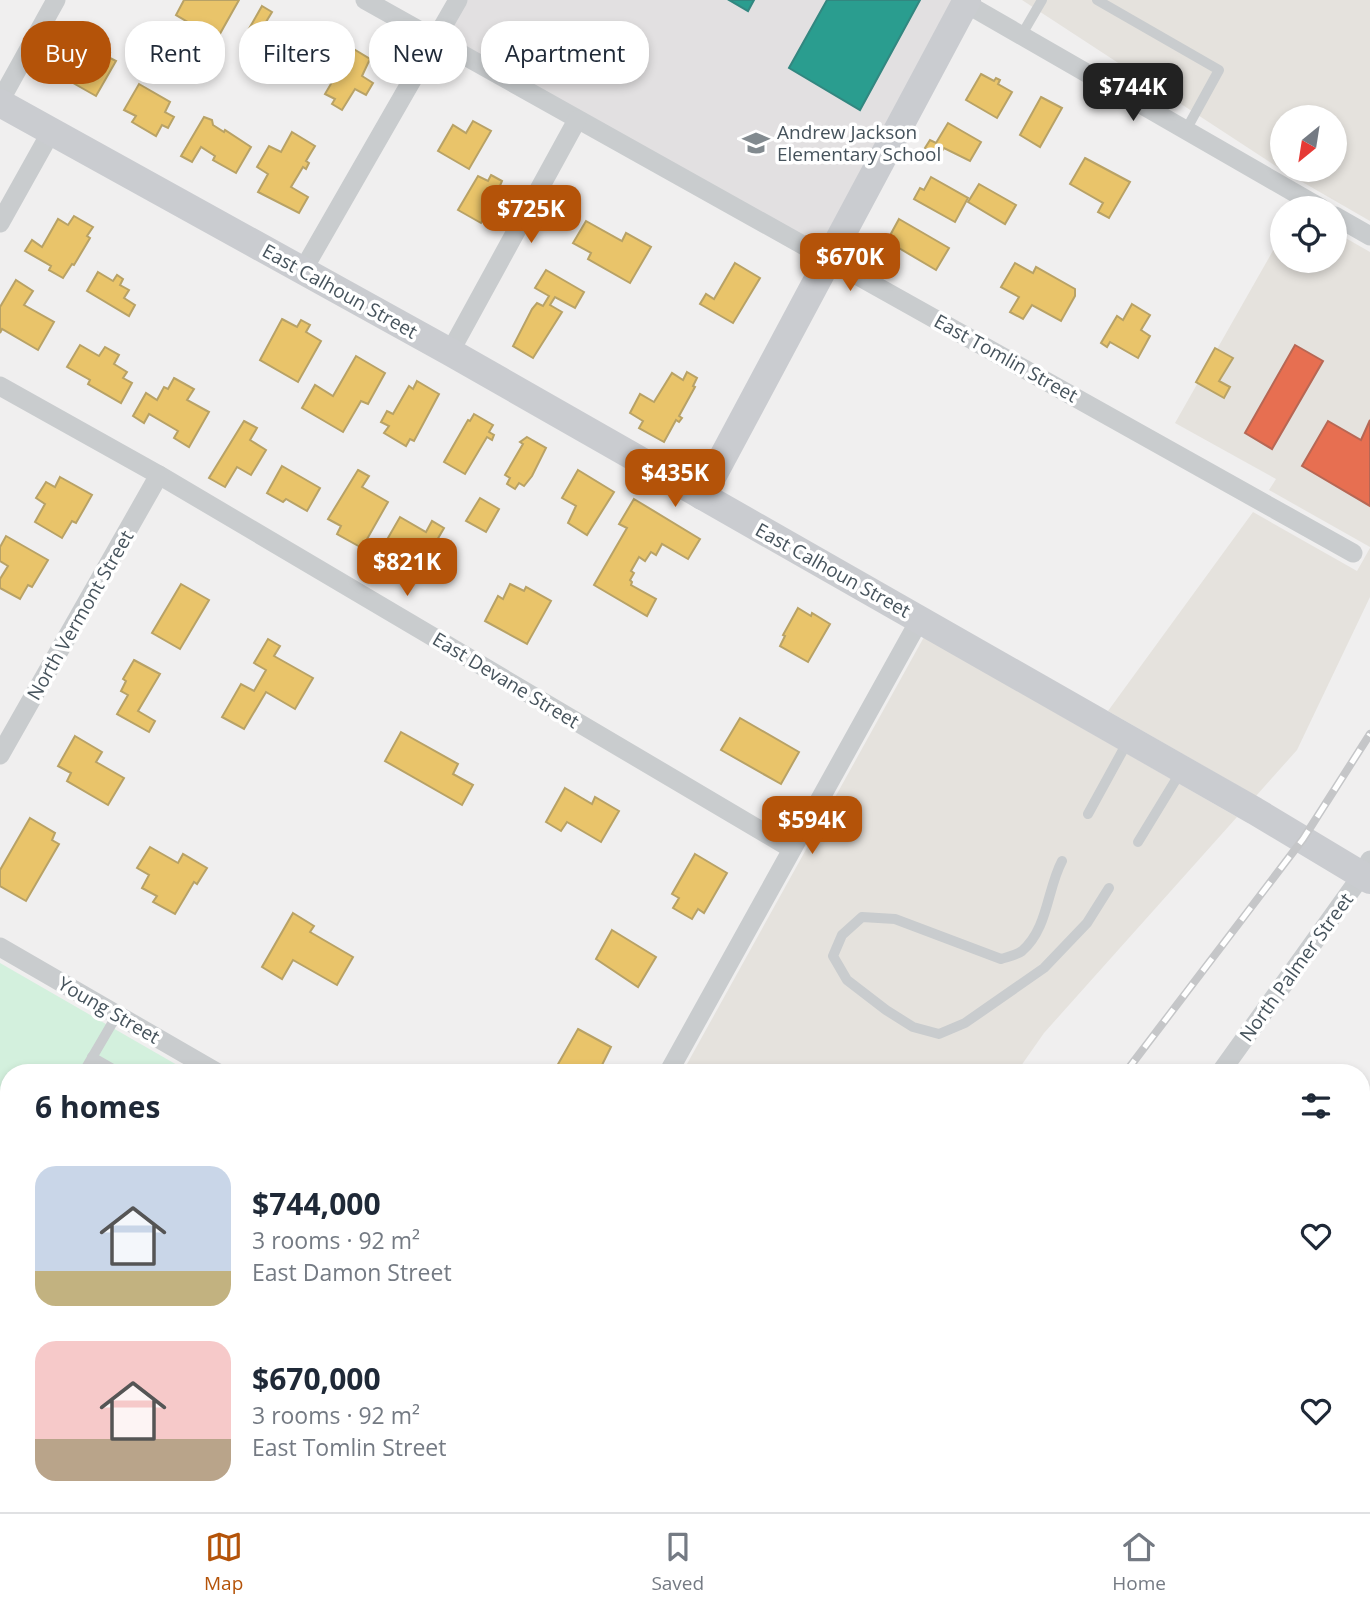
<!DOCTYPE html>
<html lang="en">
<head>
<meta charset="utf-8">
<style>
  :root { --surface:#fff; --page:#f6f6f7; --text:#1f2937; --muted:#747a83; --line:#e0e1e3; --accent:#b45309 }
  body { margin:0; font-family:"Open Sans",sans-serif; background:var(--page); color:var(--text); height:100vh; display:flex; flex-direction:column; font-size:26px; white-space:nowrap }
  * { box-sizing:border-box; margin:0 }
  p { font-size:23px; color:var(--muted) }
  .icon { flex:none; width:38px; height:38px; fill:none; stroke:currentColor; stroke-width:2; stroke-linecap:round; stroke-linejoin:round }
  .map { position:relative; flex:1; overflow:hidden }
  .panel { position:absolute; left:0px; top:1064px; width:1370px; height:448px; display:flex; flex-direction:column; background:var(--surface); border-radius:28px 28px 0 0; box-shadow:0 4px 10px #0003 }
  .panel>* { flex:none }
  .banner { position:absolute; left:21px; top:21px; width:700px; height:63px; display:flex; gap:14px }
  .needle { width:46px; rotate:210deg }
  .buttons { position:absolute; left:1270px; top:105px; display:grid; gap:14px }
  .buttons a { display:grid; place-items:center; width:77px; height:77px; border-radius:50%; background:var(--surface); box-shadow:0 4px 10px #0003; font-size:35px }
  .price { position:absolute; translate:-50% -60px; padding:0 16px; border-radius:14px; background:var(--accent); color:#fff; font-size:23px; line-height:46px; filter:drop-shadow(0 2px 4px #0008) }
  .price::after { content:''; position:absolute; left:50%; top:42px; width:21px; height:16px; margin-left:-10px; background:inherit; clip-path:polygon(0 0,100% 0,50% 100%) }
  .price.on { background:#222; color:#fff }
  ul { padding:0; list-style:none }
  li { display:flex; align-items:center; gap:21px; height:175px; padding:0 35px }
  li span { display:grid; place-items:center; flex:none; width:196px; height:140px; border-radius:21px; color:#555 }
  li>.icon { margin-inline-start:auto }
  span .icon { width:84px; height:84px; fill:#fffc; stroke-width:1 }
  li b { font-size:30px }
  h2 { display:flex; justify-content:space-between; align-items:center; height:84px; padding:0 35px; font-size:30px }
  .pill { padding:0 24px; border-radius:28px; background:var(--surface); box-shadow:0 4px 10px #0003; font-size:24px; line-height:63px }
  .pill.on { background:var(--accent); color:#fff }
  .tab-bar { display:flex; justify-content:space-around; align-items:center; height:98px; border-top:2px solid var(--line); background:var(--surface); font-size:19px; color:var(--muted) }
  .tab-bar a { display:grid; justify-items:center; gap:4px }
  .tab-bar .on { color:var(--accent) }
  .map>svg:first-child { display:block }
  .commercial { fill:#e5e2dd; fill-rule:evenodd }
  .education { fill:#e2e0e1 }
  .green { fill:#d3f0dd }
  .homes { fill:#e9c46a; stroke:#b8a266; stroke-width:2 }
  .shops { fill:#e76f51; stroke:#b76754; stroke-width:2 }
  .schools { fill:#2a9d8f; stroke:#328780; stroke-width:2 }
  .lines { fill:none; stroke-linecap:round; stroke-linejoin:round }
  .lane { stroke:#c9ccce; stroke-width:10 }
  .street { stroke:#c9ccce; stroke-width:19 }
  .secondary { stroke:#caccd0; stroke-width:28 }
  .rail-casing { stroke:#c5c6c8; stroke-width:8 }
  .rail { stroke:#fff; stroke-width:5; stroke-dasharray:16; stroke-linecap:butt }
  .labels { text-anchor:middle; dominant-baseline:central; stroke-width:7; stroke-linejoin:round; paint-order:stroke }
  .poi-label { font-size:19px; fill:#46535c; stroke:#fff; text-anchor:start }
  .street-label { font-size:19px; fill:#46535c; stroke:#fff }
</style>
</head>
<body>
<div class="map">
<svg width="1370" height="1512" viewBox="0 0 1370 1512">
  <rect width="100%" height="100%" fill="#f0efef"/>
  <!-- commercial -->
  <g class="commercial">
    <path d="M1022,0H1370V221L1285,172ZM1283,117H1335V170H1283Z"/>
    <path d="M1335,232L1370,252V547L1269,490L1276,479L1175,423L1283,233V261H1335Z"/>
    <path d="M1253,512L1357,571L1370,548V597L1297,750L1256,796L1108,711Z"/>
    <path d="M924,637L1237,817L1044,1033L1016,1073H682Z"/>
    <path d="M925,1503H1228L1222,1512H918Z"/>
  </g>
  <!-- education -->
  <path class="education" d="M458,0H967L830,259L436,40Z"/>
  <!-- green -->
  <path class="green" d="M0,963L191,1073H9V1487L0,1502Z"/>
  <!-- homes -->
  <g class="homes">
    <path d="M184,0H239L217,39L176,15Z"/>
    <path d="M262,6L272,12L266,22L282,32L287,24L309,36L293,65L254,42L252,47L242,41Z"/>
    <path d="M96,45L110,53L108,57L116,61L96,96L66,79L76,63L83,67Z"/>
    <path d="M352,48L370,59L362,76L373,83L366,95L355,89L342,110L332,104L335,99L325,94L335,77L333,76Z"/>
    <path d="M981,74L994,81L996,78L1000,80L998,84L1012,92L997,118L966,100Z"/>
    <path d="M139,84L170,102L165,112L174,117L168,128L162,125L156,136L132,122L136,116L124,110Z"/>
    <path d="M1041,97L1062,108L1040,147L1020,135Z"/>
    <path d="M204,117L212,120L213,125L224,132L225,130L251,147L236,173L213,160L215,156L201,147L192,162L181,156Z"/>
    <path d="M473,121L491,131L469,169L438,151L453,125L466,133Z"/>
    <path d="M948,123L981,142L970,161L944,148L939,156L925,148L930,140L936,143Z"/>
    <path d="M292,132L315,146L306,161L309,163L306,169L303,167L291,187L308,197L299,213L258,192L268,174L257,167L269,146L281,152Z"/>
    <path d="M1085,158L1130,182L1109,218L1098,212L1103,203L1070,184Z"/>
    <path d="M491,175L502,181L499,188L501,189L481,223L458,210L478,176L488,181Z"/>
    <path d="M931,177L968,198L955,222L914,199L920,188L924,190Z"/>
    <path d="M979,184L1016,205L1005,224L968,202Z"/>
    <path d="M74,216L93,227L87,236L90,238L74,265L72,264L63,278L49,270L51,266L25,251L32,240L42,247L58,219L68,225Z"/>
    <path d="M899,219L949,248L936,270L887,241Z"/>
    <path d="M586,221L622,241L626,233L651,247L630,283L588,259L591,253L573,243Z"/>
    <path d="M735,263L760,278L733,323L700,304L706,294L714,299Z"/>
    <path d="M1015,263L1033,273L1036,267L1075,289V296L1061,321L1032,305L1023,319L1010,312L1019,297L1001,287Z"/>
    <path d="M546,270L584,292L575,308L555,297L550,305L562,312L533,358L513,346L532,309L537,303L543,306L549,296L535,288Z"/>
    <path d="M98,272L113,281L117,275L123,279L120,285L129,290L124,298L135,305L129,316L87,291Z"/>
    <path d="M16,280L33,291L24,305L54,322L38,350L2,329L0,333V307Z"/>
    <path d="M1132,304L1150,315L1141,330L1150,336L1138,358L1110,342L1107,347L1101,343L1117,316L1123,320Z"/>
    <path d="M282,319L297,327L301,320L310,325L306,332L321,341L298,382L260,360Z"/>
    <path d="M80,345L99,356L105,347L119,355L114,364L127,372L123,378L132,383L121,403L88,384L90,380L67,367Z"/>
    <path d="M1215,348L1233,358L1219,381L1230,387L1224,398L1196,382Z"/>
    <path d="M356,356L385,373L368,404L361,401L343,432L302,408L315,385L333,396Z"/>
    <path d="M687,372L697,378L693,386L695,387L679,416L682,418L679,422L676,420L664,442L639,428L643,421L630,413L640,394L654,402L672,373L683,380Z"/>
    <path d="M174,378L194,389L187,400L209,412L189,447L174,438L178,431L149,414L144,423L133,416L146,393L157,400L164,387L168,389Z"/>
    <path d="M417,381L439,394L414,441L410,439L406,446L384,433L389,426L381,422L387,411L393,414L409,386L413,389Z"/>
    <path d="M474,414L493,425L489,432L494,435L492,440L487,437L465,474L444,462L468,420L470,421Z"/>
    <path d="M244,421L257,428L250,440L266,450L251,475L237,467L225,487L209,478Z"/>
    <path d="M527,437L546,448L532,476L524,486L519,483L515,489L507,484L510,478L505,475L523,444L520,442Z"/>
    <path d="M282,466L320,488L307,511L286,499L283,502L267,493Z"/>
    <path d="M358,470L369,476L362,487L388,502L362,548L337,534L341,526L328,519Z"/>
    <path d="M578,470L614,492L587,535L568,523L576,506L562,498Z"/>
    <path d="M60,477L92,495L76,523L72,521L62,538L35,522L45,504L36,498L46,482L55,487Z"/>
    <path d="M480,498L499,509L486,532L466,521Z"/>
    <path d="M634,499L700,539L688,559L662,544L656,555L651,552L645,561L639,557L631,571L634,573L630,580L632,582L631,585L656,599L647,616L594,585L627,528L619,524Z"/>
    <path d="M400,517L426,532L432,521L444,528L415,578L377,557Z"/>
    <path d="M6,536L48,560L32,587L28,585L20,599L0,588V579L8,566L0,561V547Z"/>
    <path d="M181,584L209,600L180,649L152,633Z"/>
    <path d="M510,584L524,591L526,587L551,601L527,644L485,621L498,596L503,599Z"/>
    <path d="M798,608L811,616L812,613L830,624L808,662L780,646L785,636L783,635Z"/>
    <path d="M268,639L280,646L274,656L313,678L295,709L266,692L244,729L222,717L241,684L254,691L266,670L254,663Z"/>
    <path d="M134,660L160,674L138,711L155,721L149,732L117,714L128,695L121,691L126,681L123,679Z"/>
    <path d="M740,718L799,752L781,784L721,750Z"/>
    <path d="M401,732L458,764L453,774L473,785L462,805L385,761Z"/>
    <path d="M75,736L102,752L96,762L124,778L108,805L67,781L71,773L58,766Z"/>
    <path d="M565,788L592,804L595,797L619,811L601,842L567,822L561,831L546,822Z"/>
    <path d="M30,818L55,833L52,840L59,844L26,901L0,886V870Z"/>
    <path d="M150,847L178,863L183,854L207,868L197,884L194,882L175,914L153,902L157,896L142,888L149,875L137,868Z"/>
    <path d="M695,854L727,873L704,913L698,909L692,919L673,908L679,898L672,894Z"/>
    <path d="M293,913L314,926L310,932L353,957L337,985L293,960L282,979L262,967Z"/>
    <path d="M612,930L656,957L638,987L596,959Z"/>
    <path d="M578,1029L611,1047L598,1073H553Z"/>
    <path d="M85,1503H132L129,1508L136,1512H100Z"/>
    <path d="M303,1503H345L360,1512H310L312,1509Z"/>
    <path d="M486,1503H495L510,1512H481Z"/>
  </g>
  <!-- shops -->
  <g class="shops">
    <path d="M1295,345L1323,361L1272,449L1245,433Z"/>
    <path d="M1370,420V506L1302,466L1328,421L1361,440Z"/>
  </g>
  <!-- schools -->
  <g class="schools">
    <path d="M729,0H754L748,11Z"/>
    <path d="M827,0H920L860,110L789,68Z"/>
  </g>
  <g class="lines">
    <!-- lane -->
    <g class="lane">
      <path d="M1097,0L1219,70L1186,130"/>
      <path d="M1021,36L1042,0"/>
      <path d="M1088,814L1128,741"/>
      <path d="M1138,842L1180,773"/>
      <path d="M1062,861C1047,889 1048,929 1022,951C1017,955 1007,957 1001,959L895,919L862,917L842,935L833,956L847,980L886,1010L913,1027L939,1034L965,1023L1044,968L1087,923L1109,888"/>
      <path d="M92,1057L120,1073"/>
      <path d="M83,1073L117,1015"/>
      <path d="M1115,1512L1119,1503"/>
    </g>
    <!-- street -->
    <g class="street">
      <path d="M365,0L1353,553"/>
      <path d="M965,3L1321,208"/>
      <path d="M0,101L56,0"/>
      <path d="M1335,216L1370,236"/>
      <path d="M0,223L52,130"/>
      <path d="M303,270L458,0"/>
      <path d="M450,352L577,120"/>
      <path d="M0,386L159,475L792,849"/>
      <path d="M0,755L159,475"/>
      <path d="M0,947L218,1073"/>
      <path d="M668,1073L920,619"/>
      <path d="M1220,1073L1362,875L1370,860"/>
      <path d="M1362,1463L1370,1448"/>
      <path d="M8,1512L13,1503"/>
      <path d="M420,1512L425,1503"/>
      <path d="M904,1512L910,1503"/>
      <path d="M1334,1512L1339,1503"/>
    </g>
    <!-- secondary -->
    <g class="secondary">
      <path d="M0,103L450,352L1255,811L1370,880"/>
      <path d="M702,496L967,0"/>
    </g>
    <defs>
      <g id="rail">
        <path d="M1125,1073L1303,839L1370,734"/>
        <path d="M790,1512L797,1503"/>
      </g>
    </defs>
    <!-- rail casing -->
    <use href="#rail" class="rail-casing"/>
    <!-- rail -->
    <use href="#rail" class="rail"/>
  </g>
  <!-- icons -->
  <defs>
    <symbol id="school-bare" viewBox="-9 -9 18 18"><path d="M0-5L7-2L0 1L-7-2ZM-4 1L0 2.5L4 1V4Q0 6-4 4Z" fill="#828a8f" stroke="#fff" stroke-width="2.5" paint-order="stroke"/></symbol>
  </defs>
  <g fill-rule="evenodd">
    <use href="#school-bare" x="737" y="124" width="38" height="38"/>
  </g>
  <g class="labels">
    <!-- poi labels -->
    <g class="poi-label">
      <text x="777" y="132">Andrew Jackson<tspan x="777" dy="22">Elementary School</tspan></text>
    </g>
    <!-- street labels -->
    <g class="street-label">
      <text transform="translate(340 291) rotate(29)">East Calhoun Street</text>
      <text transform="translate(1006 358) rotate(29)">East Tomlin Street</text>
      <text transform="translate(833 570) rotate(29)">East Calhoun Street</text>
      <text transform="translate(80 615) rotate(-60)">North Vermont Street</text>
      <text transform="translate(506 680) rotate(31)">East Devane Street</text>
      <text transform="translate(1296 967) rotate(-54)">North Palmer Street</text>
      <text transform="translate(109 1010) rotate(30)">Young Street</text>
    </g>
  </g>
</svg>
<div class="buttons">
<a><svg class="needle" viewBox="-14 -14 28 28"><path d="M0-13l5 13h-10z" fill="#e53935"/><path d="M0 13l5-13h-10z" fill="#747a83"/></svg></a>
<a><svg class="icon" aria-label="locate" viewBox="0 0 24 24"><circle cx="12" cy="12" r="6"/><path d="M12 2v4M12 18v4M2 12h4M18 12h4"/></svg></a>
</div>
<b class="price on" style="left:1133px;top:123px">$744K</b>
<b class="price" style="left:531px;top:245px">$725K</b>
<b class="price" style="left:850px;top:293px">$670K</b>
<b class="price" style="left:675px;top:509px">$435K</b>
<b class="price" style="left:407px;top:598px">$821K</b>
<b class="price" style="left:812px;top:856px">$594K</b>
<div class="banner">
<a class="pill on">Buy</a>
<a class="pill">Rent</a>
<a class="pill">Filters</a>
<a class="pill">New</a>
<a class="pill">Apartment</a>
</div>
<section class="panel">
<h2>6 homes<svg class="icon" aria-label="filters" viewBox="0 0 24 24"><path d="M4 7h16M4 17h16"/><circle cx="9" cy="7" r="2"/><circle cx="15" cy="17" r="2"/></svg></h2>
<ul>
<li><span style="background:linear-gradient(#c9d6e8 75%,#c2b280 0)"><svg class="icon" aria-label="home" viewBox="0 0 24 24"><path d="M3 11l9-7 9 7M6 9v11h12V9"/></svg></span><div><b>$744,000</b><p>3 rooms · 92 m²</p><p>East Damon Street</p></div><svg class="icon" aria-label="heart" viewBox="0 0 24 24"><path d="M12 20l-8-8c-3-5 5-10 8-4 3-6 11-1 8 4z"/></svg></li>
<li><span style="background:linear-gradient(#f6c9c9 70%,#b9a48a 0)"><svg class="icon" aria-label="home" viewBox="0 0 24 24"><path d="M3 11l9-7 9 7M6 9v11h12V9"/></svg></span><div><b>$670,000</b><p>3 rooms · 92 m²</p><p>East Tomlin Street</p></div><svg class="icon" aria-label="heart" viewBox="0 0 24 24"><path d="M12 20l-8-8c-3-5 5-10 8-4 3-6 11-1 8 4z"/></svg></li>
</ul>
</section>
</div>
<nav class="tab-bar">
<a class="on"><svg class="icon" aria-label="map" viewBox="0 0 24 24"><path d="M3 6l6-2 6 2 6-2v14l-6 2-6-2-6 2zM9 4v14M15 6v14"/></svg>Map</a>
<a><svg class="icon" aria-label="saved" viewBox="0 0 24 24"><path d="M7 4h10v16l-5-4-5 4z"/></svg>Saved</a>
<a><svg class="icon" aria-label="home" viewBox="0 0 24 24"><path d="M3 11l9-7 9 7M6 9v11h12V9"/></svg>Home</a>
</nav>
</body>
</html>
